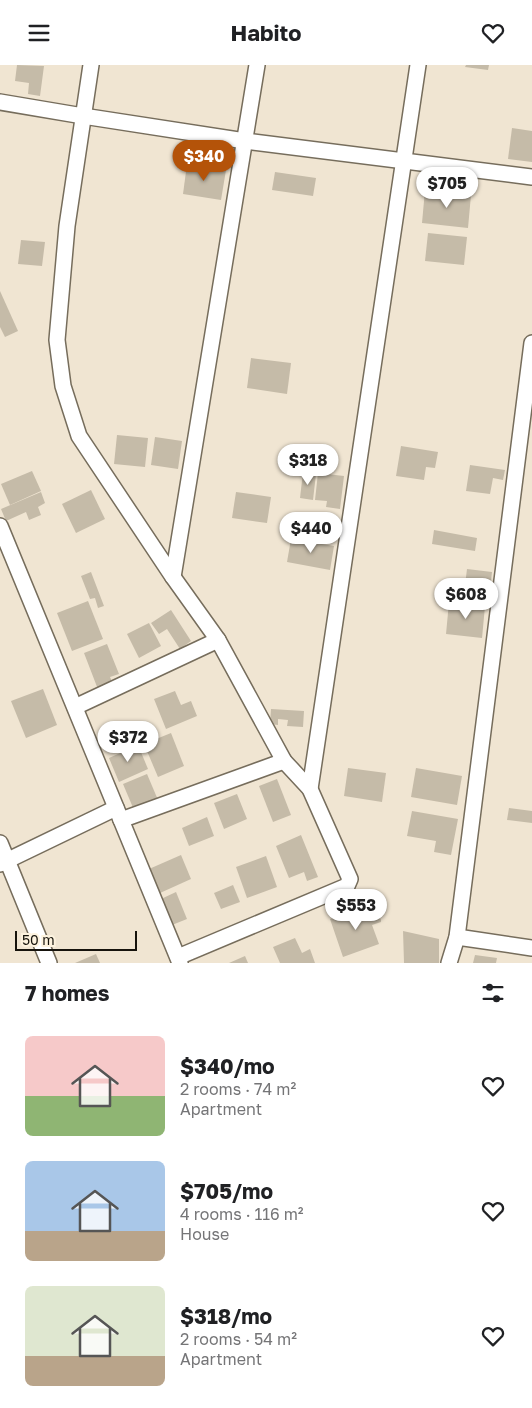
<!DOCTYPE html>
<html lang="en">
<head>
<meta charset="utf-8">
<style>
  :root { --surface:#fff; --page:#f2f2f2; --text:#202124; --muted:#757577; --accent:#b45309 }
  body { margin:0; font-family:"Golos Text",sans-serif; background:var(--page); color:var(--text); height:100vh; display:flex; flex-direction:column; font-size:19px; white-space:nowrap }
  * { box-sizing:border-box; margin:0 }
  p { font-size:16px; color:var(--muted) }
  .icon { flex:none; width:28px; height:28px; fill:none; stroke:currentColor; stroke-width:2; stroke-linecap:round; stroke-linejoin:round }
  .map { position:relative; height:898px; overflow:hidden }
  .sheet { display:flex; flex-direction:column; background:var(--surface); flex:1 }
  .sheet>* { flex:none }
  .scale { position:absolute; left:15px; bottom:12px; width:122px; box-sizing:border-box; padding-left:5px; border:2px solid #16130c; border-top:0; font-size:14px; line-height:18px; white-space:nowrap; color:#16130c; -webkit-text-stroke:4px #fdf3df; paint-order:stroke }
  .price { position:absolute; translate:-50% -42px; padding:0 11px; border-radius:18px; background:#fff; color:#222; font-size:16px; line-height:32px; filter:drop-shadow(0 1px 2px #0008) }
  .price::after { content:''; position:absolute; left:50%; top:30px; width:15px; height:11px; margin-left:-8px; background:inherit; clip-path:polygon(0 0,100% 0,50% 100%) }
  .price.selected { background:var(--accent); color:#fff }
  ul { padding:0; list-style:none }
  li { display:flex; align-items:center; gap:15px; height:125px; padding:0 25px }
  li span { display:grid; place-items:center; flex:none; width:140px; height:100px; border-radius:8px; color:#555 }
  li>.icon { margin-inline-start:auto }
  span .icon { width:60px; height:60px; fill:#fffc; stroke-width:1 }
  li b { font-size:21px }
  h2 { display:flex; justify-content:space-between; align-items:center; height:60px; padding:0 25px; font-size:21px }
  header { display:flex; justify-content:space-between; align-items:center; height:65px; padding:0 25px; background:var(--surface); font-size:22px; font-weight:700 }
  .map>svg:first-child { display:block }
  .building { fill:#c5bba8 }
  .lines { fill:none; stroke-linecap:round; stroke-linejoin:round }
  .street-casing { stroke:#766d5c; stroke-width:18 }
  .street { stroke:#fff; stroke-width:15 }
</style>
</head>
<body>
<header><svg class="icon" aria-label="menu" viewBox="0 0 24 24"><path d="M4 6h16M4 12h16M4 18h16"/></svg>Habito<svg class="icon" aria-label="heart" viewBox="0 0 24 24"><path d="M12 20l-8-8c-3-5 5-10 8-4 3-6 11-1 8 4z"/></svg></header>
<div class="map">
<svg width="532" height="898" viewBox="0 0 532 898">
  <rect width="100%" height="100%" fill="#f0e5d2"/>
  <!-- building -->
  <g class="building">
    <path d="M17,0L44,1L40,31L28,29L29,18L15,16Z"/>
    <path d="M466,0H489L488,5L465,2Z"/>
    <path d="M512,63L532,66V97L508,94Z"/>
    <path d="M187,99L226,105L221,135L183,129Z"/>
    <path d="M275,107L316,113L313,131L272,125Z"/>
    <path d="M425,125L471,130L468,163L422,158Z"/>
    <path d="M428,168L467,172L464,200L425,196Z"/>
    <path d="M21,175L45,177L42,201L18,199Z"/>
    <path d="M0,226L18,266L5,272L0,262Z"/>
    <path d="M251,293L291,298L287,329L247,323Z"/>
    <path d="M117,370L148,373L145,402L114,399Z"/>
    <path d="M155,372L182,376L178,404L151,400Z"/>
    <path d="M401,381L438,387L435,403L426,402L424,415L396,411Z"/>
    <path d="M470,400L505,405L503,415L493,413L490,429L466,426Z"/>
    <path d="M32,406L41,426L10,440L1,419Z"/>
    <path d="M303,407L316,409L313,435L300,433Z"/>
    <path d="M318,408L344,411L340,444L326,442L327,436L315,435Z"/>
    <path d="M91,425L105,454L76,468L62,439Z"/>
    <path d="M41,427L45,438L38,442L41,450L29,455L26,447L6,456L1,444Z"/>
    <path d="M236,427L271,432L267,458L232,453Z"/>
    <path d="M434,465L477,473L475,486L432,479Z"/>
    <path d="M291,474L334,481L330,505L287,497Z"/>
    <path d="M467,504L492,507L489,535L451,530L452,518L465,520Z"/>
    <path d="M91,507L104,541L98,543L95,533L90,534L81,511Z"/>
    <path d="M88,536L103,574L72,586L57,548Z"/>
    <path d="M449,537L485,541L482,573L446,569Z"/>
    <path d="M171,545L191,576L180,584L167,564L159,569L151,558Z"/>
    <path d="M149,558L161,581L139,593L127,569Z"/>
    <path d="M107,579L119,609L110,612L114,621L99,627L84,588Z"/>
    <path d="M43,624L57,660L26,673L11,636Z"/>
    <path d="M175,626L181,640L191,636L197,651L166,664L154,634Z"/>
    <path d="M271,644L304,646L303,662L287,661L288,655L278,654V660L270,659Z"/>
    <path d="M171,668L184,701L158,712L144,679Z"/>
    <path d="M138,680L148,704L119,717L109,693Z"/>
    <path d="M348,703L386,708L382,737L344,731Z"/>
    <path d="M416,703L462,711L457,740L411,732Z"/>
    <path d="M147,709L158,735L134,745L123,719Z"/>
    <path d="M277,714L291,750L273,757L259,721Z"/>
    <path d="M237,729L247,754L224,764L214,738Z"/>
    <path d="M509,743L532,746V758L507,755Z"/>
    <path d="M412,746L458,754L451,790L434,787L436,776L407,771Z"/>
    <path d="M207,752L214,771L189,781L182,763Z"/>
    <path d="M301,770L318,812L307,816L304,807L289,813L276,781Z"/>
    <path d="M181,790L191,814L160,828L149,804Z"/>
    <path d="M266,791L277,822L247,833L236,802Z"/>
    <path d="M233,820L240,837L221,844L214,828Z"/>
    <path d="M176,827L187,854L172,860L161,834Z"/>
    <path d="M366,841L369,850L377,847L381,855V857L372,860L379,879L343,892L330,854Z"/>
    <path d="M403,866L439,874V898H404Z"/>
    <path d="M295,873L302,888L310,884L315,898H280L273,882Z"/>
    <path d="M96,889L100,898H75Z"/>
    <path d="M475,890L497,893L496,898H473Z"/>
    <path d="M245,891L248,898H229Z"/>
  </g>
  <g class="lines">
    <defs>
      <g id="street">
        <path d="M91,0L67,161L57,275L63,321L79,371L173,512L218,575L284,696L310,724L350,814L347,821L178,892"/>
        <path d="M0,37L83,51L245,76L532,112"/>
        <path d="M0,461L180,898"/>
        <path d="M173,512L257,0"/>
        <path d="M75,642L218,575"/>
        <path d="M310,724L418,0"/>
        <path d="M121,755L284,696"/>
        <path d="M0,778L49,898"/>
        <path d="M0,799L116,743"/>
        <path d="M457,872L532,883"/>
        <path d="M449,898L457,872L532,278"/>
      </g>
    </defs>
    <!-- street casing -->
    <use href="#street" class="street-casing"/>
    <!-- street -->
    <use href="#street" class="street"/>
  </g>
</svg>
<div class="scale">50 m</div>
<b class="price selected" style="left:204px;top:117px">$340</b>
<b class="price" style="left:447px;top:144px">$705</b>
<b class="price" style="left:308px;top:421px">$318</b>
<b class="price" style="left:311px;top:489px">$440</b>
<b class="price" style="left:466px;top:555px">$608</b>
<b class="price" style="left:128px;top:698px">$372</b>
<b class="price" style="left:356px;top:866px">$553</b>
</div>
<section class="sheet">
<h2>7 homes<svg class="icon" aria-label="filters" viewBox="0 0 24 24"><path d="M4 7h16M4 17h16"/><circle cx="9" cy="7" r="2"/><circle cx="15" cy="17" r="2"/></svg></h2>
<ul>
<li><span style="background:linear-gradient(#f6c9c9 60%,#8fb573 0)"><svg class="icon" aria-label="home" viewBox="0 0 24 24"><path d="M3 11l9-7 9 7M6 9v11h12V9"/></svg></span><div><b>$340/mo</b><p>2 rooms · 74 m²</p><p>Apartment</p></div><svg class="icon" aria-label="heart" viewBox="0 0 24 24"><path d="M12 20l-8-8c-3-5 5-10 8-4 3-6 11-1 8 4z"/></svg></li>
<li><span style="background:linear-gradient(#a9c7e8 70%,#b9a48a 0)"><svg class="icon" aria-label="home" viewBox="0 0 24 24"><path d="M3 11l9-7 9 7M6 9v11h12V9"/></svg></span><div><b>$705/mo</b><p>4 rooms · 116 m²</p><p>House</p></div><svg class="icon" aria-label="heart" viewBox="0 0 24 24"><path d="M12 20l-8-8c-3-5 5-10 8-4 3-6 11-1 8 4z"/></svg></li>
<li><span style="background:linear-gradient(#dfe7d0 70%,#b9a48a 0)"><svg class="icon" aria-label="home" viewBox="0 0 24 24"><path d="M3 11l9-7 9 7M6 9v11h12V9"/></svg></span><div><b>$318/mo</b><p>2 rooms · 54 m²</p><p>Apartment</p></div><svg class="icon" aria-label="heart" viewBox="0 0 24 24"><path d="M12 20l-8-8c-3-5 5-10 8-4 3-6 11-1 8 4z"/></svg></li>
</ul>
</section>
</body>
</html>
